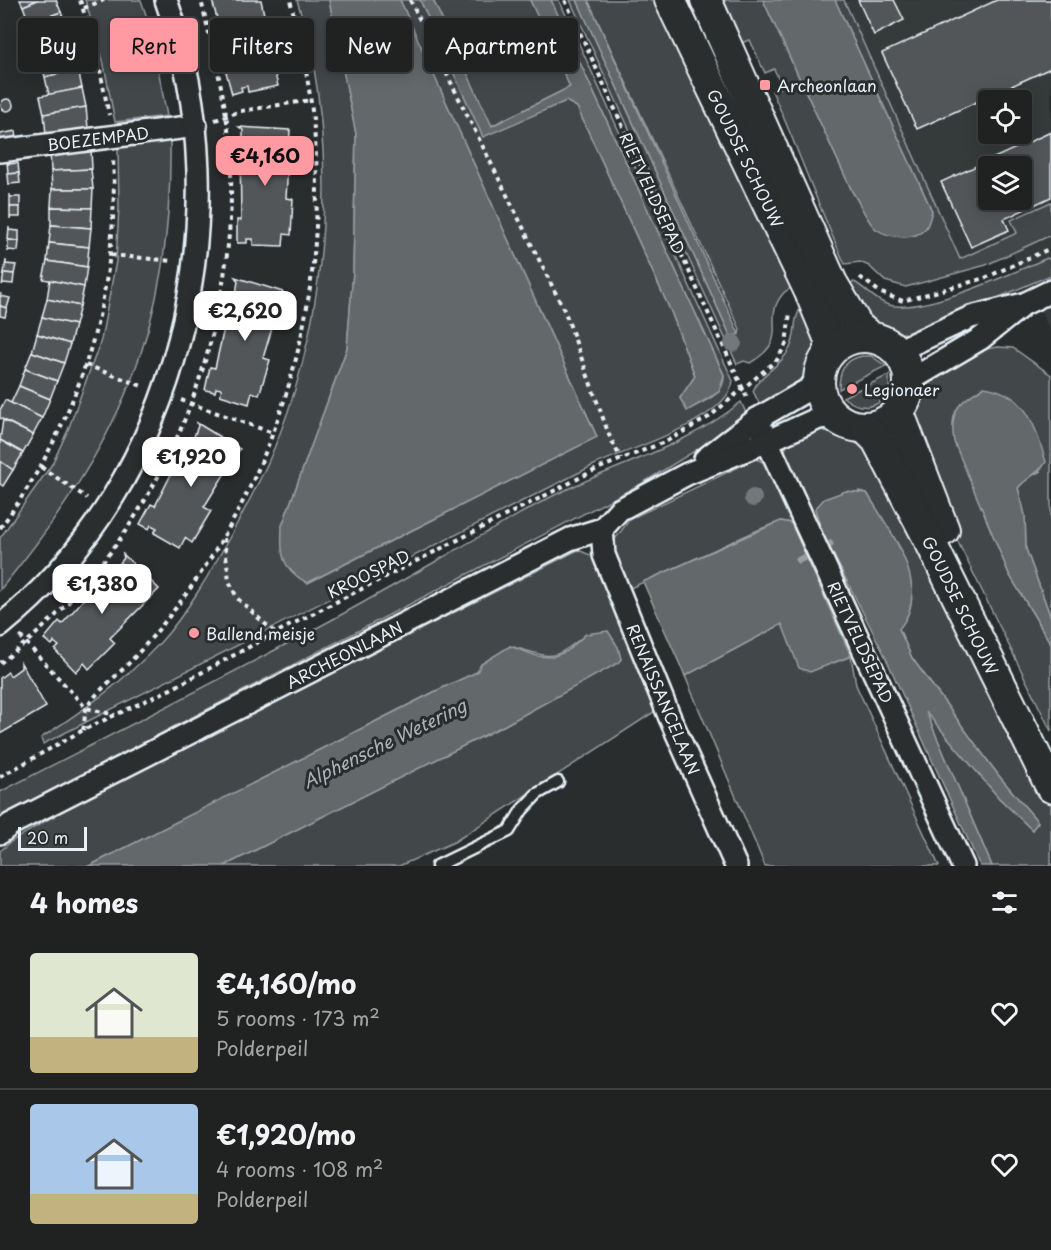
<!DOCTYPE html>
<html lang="en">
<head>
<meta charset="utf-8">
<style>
  :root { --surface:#202222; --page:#282a2a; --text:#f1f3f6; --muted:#a2a4a5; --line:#3d3f40; --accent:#ff9aa2 }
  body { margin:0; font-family:"Playpen Sans",sans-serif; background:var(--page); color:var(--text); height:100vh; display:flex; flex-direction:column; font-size:22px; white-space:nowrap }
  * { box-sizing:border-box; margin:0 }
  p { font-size:20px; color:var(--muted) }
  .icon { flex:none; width:33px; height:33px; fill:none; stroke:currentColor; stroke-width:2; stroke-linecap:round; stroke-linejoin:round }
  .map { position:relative; height:866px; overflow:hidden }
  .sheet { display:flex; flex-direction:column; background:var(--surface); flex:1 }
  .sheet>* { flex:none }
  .guide { position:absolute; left:18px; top:18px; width:600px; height:54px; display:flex; gap:12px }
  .controls { position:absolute; left:978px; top:90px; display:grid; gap:12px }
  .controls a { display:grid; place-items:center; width:54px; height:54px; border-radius:6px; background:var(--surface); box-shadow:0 3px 15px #0003,0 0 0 2px var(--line); font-size:30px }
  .scale { position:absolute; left:18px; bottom:15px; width:69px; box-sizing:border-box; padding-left:6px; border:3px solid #e8f1f8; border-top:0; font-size:16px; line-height:21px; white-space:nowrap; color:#e8f1f8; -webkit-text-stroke:4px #2a2d2e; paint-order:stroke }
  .price { position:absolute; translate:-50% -51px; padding:0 14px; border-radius:12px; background:#fff; color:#222; font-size:20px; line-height:39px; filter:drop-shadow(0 2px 3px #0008) }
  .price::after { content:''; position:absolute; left:50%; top:36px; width:18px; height:14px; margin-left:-9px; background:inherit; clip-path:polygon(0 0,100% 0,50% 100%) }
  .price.current { background:var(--accent); color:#111 }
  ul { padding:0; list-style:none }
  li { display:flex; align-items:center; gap:18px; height:150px; padding:0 30px }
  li+li { border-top:2px solid var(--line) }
  li span { display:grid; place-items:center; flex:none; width:168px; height:120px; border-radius:6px; color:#555 }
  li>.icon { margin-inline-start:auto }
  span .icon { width:72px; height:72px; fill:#fffc; stroke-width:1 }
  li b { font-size:26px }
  h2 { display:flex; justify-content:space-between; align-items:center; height:72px; padding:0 30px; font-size:26px }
  .pill { padding:0 21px; border-radius:6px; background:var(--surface); box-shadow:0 3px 15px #0003,0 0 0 2px var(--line); font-size:21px; line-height:54px }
  .pill.current { background:var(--accent); color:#111 }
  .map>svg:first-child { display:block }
  .built { fill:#363a3b; fill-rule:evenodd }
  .green { fill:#424648; stroke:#959ca0; stroke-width:1.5 }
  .water { fill:#63686b; stroke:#989fa3; stroke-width:1.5 }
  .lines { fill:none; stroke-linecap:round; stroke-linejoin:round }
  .stream { stroke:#989fa3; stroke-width:7 }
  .building { fill:#535759; stroke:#e8f1f8; stroke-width:1.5; fill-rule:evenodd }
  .lane-casing { stroke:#e8f1f8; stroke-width:15 }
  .street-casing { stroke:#e8f1f8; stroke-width:26 }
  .secondary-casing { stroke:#e8f1f8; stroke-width:34 }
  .path { stroke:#e8f1f8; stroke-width:4; stroke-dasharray:4.5 4.5; stroke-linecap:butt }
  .lane { stroke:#2a2d2e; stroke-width:10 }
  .street { stroke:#2a2d2e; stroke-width:21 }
  .secondary { stroke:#2a2d2e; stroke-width:30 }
  .tree { fill:#73787b }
  .poi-dot { fill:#ff9aa2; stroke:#2a2d2e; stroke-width:2 }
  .labels { text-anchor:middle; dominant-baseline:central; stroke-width:6; stroke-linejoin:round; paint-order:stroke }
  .poi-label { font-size:16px; fill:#e8f1f8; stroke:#2a2d2e; text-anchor:start }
  .street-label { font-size:16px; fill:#e8f1f8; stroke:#2a2d2e }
  .water-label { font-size:18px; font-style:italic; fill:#acb3b9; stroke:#2a2d2e }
</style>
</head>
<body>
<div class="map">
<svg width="1051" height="866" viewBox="0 0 1051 866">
  <rect width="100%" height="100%" fill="#2a2d2e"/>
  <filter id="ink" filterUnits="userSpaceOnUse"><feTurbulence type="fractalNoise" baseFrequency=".0167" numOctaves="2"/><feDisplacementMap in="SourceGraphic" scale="12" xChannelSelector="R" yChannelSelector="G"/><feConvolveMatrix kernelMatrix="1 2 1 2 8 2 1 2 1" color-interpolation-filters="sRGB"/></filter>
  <g filter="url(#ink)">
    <!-- built -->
    <path class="built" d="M844,0H1051V332L1007,243L960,260ZM988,100H1022V134H988ZM988,166H1022V200H988Z"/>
    <!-- green -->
    <g class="green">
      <path d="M85,0H141L150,27L167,116L115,122L103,60Z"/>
      <path d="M297,0H329L356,134L353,272L347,348L282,526L308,583L597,437L400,0H420L483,136L566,101L577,107L672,314L695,376L680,398L687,410C701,403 726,395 724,375L551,0H559L733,381C728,421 627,449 594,465C410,558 227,650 43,744L41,738C85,709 122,683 158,645C187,614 213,568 233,531C246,507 259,483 270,458C323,336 336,192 313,62C310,41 303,20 297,0Z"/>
      <path d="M433,0H530L570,87L491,126Z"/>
      <path d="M570,0H577L731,337L739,334L740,329L588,0H661L798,284C793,287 785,290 782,295C761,321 793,338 750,363L744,361L737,364Z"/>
      <path d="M714,0H763L853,193L876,229L898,236L932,211L835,0H844L960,259L1017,233L1011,220L1051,202V235L986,265L906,287L885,281L869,266L860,262L845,264C818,207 798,148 772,91L782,87L774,69L765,73L750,40L734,45Z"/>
      <path d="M170,140C173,330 118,446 0,590V538L52,464L68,430L101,340L116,261L119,207L118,145Z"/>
      <path d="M1047,258L1051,260V275L912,334C870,332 865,318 843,286L854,282C866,288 875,301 889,305C923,314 1013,273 1047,258Z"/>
      <path d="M806,300L817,329L815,347L805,375L791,389L761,407L753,391C760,373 781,367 790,348C799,330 789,322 806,300Z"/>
      <path d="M998,347L1013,348L1051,375V618L1026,549L1025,515L1018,488L1025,479L1041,471L974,489L1009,574L1051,644V731L958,542L915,432L916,411L927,385L936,375L975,351Z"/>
      <path d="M862,356H871L886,366L839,389C839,371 844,360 862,356Z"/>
      <path d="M889,375V392C877,410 860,411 843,397Z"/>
      <path d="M741,402L747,415L711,441L641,484L0,817V792C109,736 218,681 326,623C400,583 473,539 547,499C612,465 684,449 741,402Z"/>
      <path d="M822,430L863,446L919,532L1051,806V866H992L925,710L999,798L1032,829L1038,822L999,776L912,658L899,629L902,551L867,493L859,491L815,509L822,532L817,535L784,456L786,447L792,438Z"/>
      <path d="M755,459C781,465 786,499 791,523L781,521L758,530L626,590L615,562V539L630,519Z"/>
      <path d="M578,550L593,556L657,710L454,842L399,866H224L505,725L621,659L586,634C551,664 551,657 510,646L477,672L440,689L89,866H0V851L12,841L72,805Z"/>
      <path d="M782,624L833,663L851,656L856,685L939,866H765L685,676Z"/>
    </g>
    <!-- water -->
    <g class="water">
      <path d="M329,0H400L597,437L307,583C280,567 281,555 282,526L347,348L353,272L356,134Z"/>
      <path d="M420,0H433L492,126L570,87L530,0H551L724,375L719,392L687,411L680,398L695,376L672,314L577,107L566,101L483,137Z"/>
      <path d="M577,0H588L739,334L731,337Z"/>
      <path d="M763,0H835L932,211C930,217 929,225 925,229C914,241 889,238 876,229C867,222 860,203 853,193Z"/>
      <path d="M984,387C1028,394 1034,424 1046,462C1039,474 1027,477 1018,488L1025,515L1026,549L1051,618V644L1009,574L954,442C949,411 958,402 984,387Z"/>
      <path d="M846,491L867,493C890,531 934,588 899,629L912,658L999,776L1038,822L1032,830L999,798L926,712L992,866H980L884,654L822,532L815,509L824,499Z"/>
      <path d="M781,521L791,523L851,656L810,672L799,668L782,624L685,676L643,582Z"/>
      <path d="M608,631L618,647L621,659L618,663L505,725L224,866H89L440,689L477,672L481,664L510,646L537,656L552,657L567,651L586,634Z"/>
    </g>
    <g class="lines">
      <!-- stream -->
      <path class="stream" d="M799,560L830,544"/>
    </g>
    <!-- building -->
    <g class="building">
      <path d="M20,0H38L23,6Z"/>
      <path d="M38,0H56L61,12L29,23L23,6Z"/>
      <path d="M212,0H261L269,39L276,37L283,73L275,74L278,86L248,92L247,86L241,87L242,91L232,94L226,72L231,71Z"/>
      <path d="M858,0H894L904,20L874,35Z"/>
      <path d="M997,0H1051V68L917,129L882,53Z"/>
      <path d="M61,12L68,30L29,43L23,26Z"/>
      <path d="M68,30L73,50L41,59L35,41Z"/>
      <path d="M73,50L78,69L45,77L41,59Z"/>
      <path d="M78,69L82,88L49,95L45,77Z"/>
      <path d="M82,88L86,107L44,114L40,96Z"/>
      <circle cx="7" cy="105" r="6"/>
      <path d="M86,107L88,128L46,134L44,114Z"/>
      <path d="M239,127L290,130L286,198L293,199L291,235L284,234L283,246L253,245V239H247V243H237V220H241L240,143H243V130Z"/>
      <path d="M16,131L17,138L0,141V134Z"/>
      <path d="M1051,132V197L1004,219L1009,230L971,247L941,182ZM988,166H1022V200H988Z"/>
      <path d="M91,149L92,169L51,171L50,151Z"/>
      <path d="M7,161L8,164L18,163L19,173L8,174Z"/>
      <path d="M91,169L93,189H52L51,171Z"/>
      <path d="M19,173L20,183L9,184V186L8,174Z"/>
      <path d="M52,189H93L92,208L51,207Z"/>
      <path d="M10,194V197H20V207H10Z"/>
      <path d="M10,207H20V217H10V219Z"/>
      <path d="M51,207L92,208L91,228L51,225Z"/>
      <path d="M51,225L91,228L89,247L49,243Z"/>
      <path d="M9,227V230L19,231V241L8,240Z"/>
      <path d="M8,240L19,241L18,251L8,250V252Z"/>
      <path d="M49,243L89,247L87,267L47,261Z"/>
      <path d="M6,260V264L16,265L14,274L4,273Z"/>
      <path d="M47,261L87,267L84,287L43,279Z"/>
      <path d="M4,273L14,274L13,284L3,283L2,285Z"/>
      <path d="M235,277L283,292L263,358L270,360L259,395L252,392L249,404L220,395L222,389L216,388L215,392L205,390L210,367L215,368L232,293L236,294L238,281Z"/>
      <path d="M50,280L84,287L80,306L47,299Z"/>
      <path d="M1,293L0,296L10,298L7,308L0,306V296Z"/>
      <path d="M47,299L80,306L75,325L42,317Z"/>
      <path d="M0,306L7,308L5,317L0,316Z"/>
      <path d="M42,317L75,325L70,344L37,334Z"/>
      <path d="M37,334L70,344L64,363L32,352Z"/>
      <path d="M32,352L64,363L57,381L25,369Z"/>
      <path d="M25,369L57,381L50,399L19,386Z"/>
      <path d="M19,386L50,399L42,418L11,403Z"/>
      <path d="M5,400L42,418L33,435L0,418V410Z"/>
      <path d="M3,420L33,435L23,453L0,440Z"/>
      <path d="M197,423L240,449L204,507L211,511L192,543L185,538L180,548L154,533L157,528L151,525L149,529L140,524L151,504L155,506L190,437L193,439L198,426Z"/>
      <path d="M0,440L23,453L13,470L0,461Z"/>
      <path d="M0,461L13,470L3,486L0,484Z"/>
      <path d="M123,554L159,589L110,638L115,643L89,669L84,663L76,672L55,650L59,646L54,642L52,645L44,639L59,621L62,624L113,566L116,568L124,558Z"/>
      <path d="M21,663L46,707L0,734V678L8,672L10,676L21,668Z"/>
    </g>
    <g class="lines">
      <defs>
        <path id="lane" d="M437,866L509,831L522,810L537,794L558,782"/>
        <g id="street">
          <path d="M0,151L196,126"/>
          <path d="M897,351L971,317L1024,304L1051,291"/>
          <path d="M909,381L980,339L1019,308"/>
          <path d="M757,419L963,866"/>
          <path d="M705,459L757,419L809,389L819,378"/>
          <path d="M602,529L604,555L670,718L736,866"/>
          <path d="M0,626C180,482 243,214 166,0"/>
          <path d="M0,833L11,824L570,539L602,529L619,510L687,474L768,441L819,418L834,416"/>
        </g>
        <g id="secondary">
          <path d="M670,0L810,292L830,340V351"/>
          <path d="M706,0L832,283L858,327L869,336"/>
          <circle cx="864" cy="382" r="45"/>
          <path d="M898,411L944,530"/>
          <path d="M864,427L877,440L931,543L1051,787"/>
        </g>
      </defs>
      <!-- lane casing -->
      <use href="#lane" class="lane-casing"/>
      <!-- street casing -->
      <use href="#street" class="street-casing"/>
      <!-- secondary casing -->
      <use href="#secondary" class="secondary-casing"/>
      <!-- path -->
      <g class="path">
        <path d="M80,0L96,50L109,115"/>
        <path d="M410,0L565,312L609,435L621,459"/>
        <path d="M565,0L748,400"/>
        <path d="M84,8L104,0"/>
        <path d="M215,120L241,111L311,100"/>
        <path d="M111,255L173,261"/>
        <path d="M860,277L881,293L903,301L985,278L1051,248"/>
        <path d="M86,365L142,386"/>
        <path d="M181,400L273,433"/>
        <path d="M41,467L87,498"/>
        <path d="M0,528C80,421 120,292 113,158"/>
        <path d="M224,538L229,581L237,598L275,633"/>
        <path d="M20,636L86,708L115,715"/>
        <path d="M0,663C152,551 235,356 231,170C230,113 214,55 201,0"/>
        <path d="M83,730C85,723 84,713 87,707C95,693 119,674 131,661C154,636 176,609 196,580C286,451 329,286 314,129C310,86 301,42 290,0"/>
        <path d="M0,777L83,730L173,688L275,633L597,469L667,441L709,417L777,360L786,344L790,312"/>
      </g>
      <!-- lane -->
      <use href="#lane" class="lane"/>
      <!-- street -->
      <use href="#street" class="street"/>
      <!-- secondary -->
      <use href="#secondary" class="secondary"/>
    </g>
    <!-- trees -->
    <g class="tree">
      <circle cx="733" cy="343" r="9"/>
      <circle cx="753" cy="498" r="9"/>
    </g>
  </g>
  <!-- markers -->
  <g class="poi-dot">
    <rect x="759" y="79" width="12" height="12" rx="3"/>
    <circle cx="852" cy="389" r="6"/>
    <circle cx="194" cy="633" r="6"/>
  </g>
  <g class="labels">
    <!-- poi labels -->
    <g class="poi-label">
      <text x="777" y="85">Archeonlaan</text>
      <text x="864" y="389">Legionaer</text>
      <text x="206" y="633">Ballend meisje</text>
    </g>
    <!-- street labels -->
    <g class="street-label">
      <text transform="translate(98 138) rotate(-7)">BOEZEMPAD</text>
      <text transform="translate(746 158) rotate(64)">GOUDSE SCHOUW</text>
      <text transform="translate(653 193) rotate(65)">RIETVELDSEPAD</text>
      <text transform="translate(368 573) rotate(-26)">KROOSPAD</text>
      <text transform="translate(961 605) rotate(64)">GOUDSE SCHOUW</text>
      <text transform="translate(861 642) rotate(65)">RIETVELDSEPAD</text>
      <text transform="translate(344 654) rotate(-27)">ARCHEONLAAN</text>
      <text transform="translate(664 699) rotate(67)">RENAISSANCELAAN</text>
    </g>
    <!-- water labels -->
    <g class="water-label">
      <text transform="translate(384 743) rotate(-26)">Alphensche Wetering</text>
    </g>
  </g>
</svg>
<div class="controls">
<a><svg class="icon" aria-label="locate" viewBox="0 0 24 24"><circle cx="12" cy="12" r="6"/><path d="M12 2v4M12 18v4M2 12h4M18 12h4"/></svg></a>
<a><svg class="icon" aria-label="layers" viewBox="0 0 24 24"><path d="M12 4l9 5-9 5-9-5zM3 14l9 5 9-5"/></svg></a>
</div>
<div class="scale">20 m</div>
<b class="price current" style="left:265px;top:187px">€4,160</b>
<b class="price" style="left:245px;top:342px">€2,620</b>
<b class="price" style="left:191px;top:488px">€1,920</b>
<b class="price" style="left:102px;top:615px">€1,380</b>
<div class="guide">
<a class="pill">Buy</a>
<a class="pill current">Rent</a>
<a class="pill">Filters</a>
<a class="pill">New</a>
<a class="pill">Apartment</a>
</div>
</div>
<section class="sheet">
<h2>4 homes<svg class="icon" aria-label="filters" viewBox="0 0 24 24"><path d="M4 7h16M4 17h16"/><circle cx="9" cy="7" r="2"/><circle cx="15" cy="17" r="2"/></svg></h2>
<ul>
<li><span style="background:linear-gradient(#dfe7d0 70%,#c2b280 0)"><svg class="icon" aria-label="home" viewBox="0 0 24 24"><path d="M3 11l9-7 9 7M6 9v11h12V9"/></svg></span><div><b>€4,160/mo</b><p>5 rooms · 173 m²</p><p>Polderpeil</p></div><svg class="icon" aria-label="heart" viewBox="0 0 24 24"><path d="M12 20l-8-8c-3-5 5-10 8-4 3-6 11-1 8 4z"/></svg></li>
<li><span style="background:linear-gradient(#a9c7e8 75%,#c2b280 0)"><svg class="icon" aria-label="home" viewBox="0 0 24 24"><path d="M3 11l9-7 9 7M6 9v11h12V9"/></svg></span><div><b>€1,920/mo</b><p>4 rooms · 108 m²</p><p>Polderpeil</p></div><svg class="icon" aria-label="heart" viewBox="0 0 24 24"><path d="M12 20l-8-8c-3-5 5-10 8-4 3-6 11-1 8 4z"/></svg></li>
</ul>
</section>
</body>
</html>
